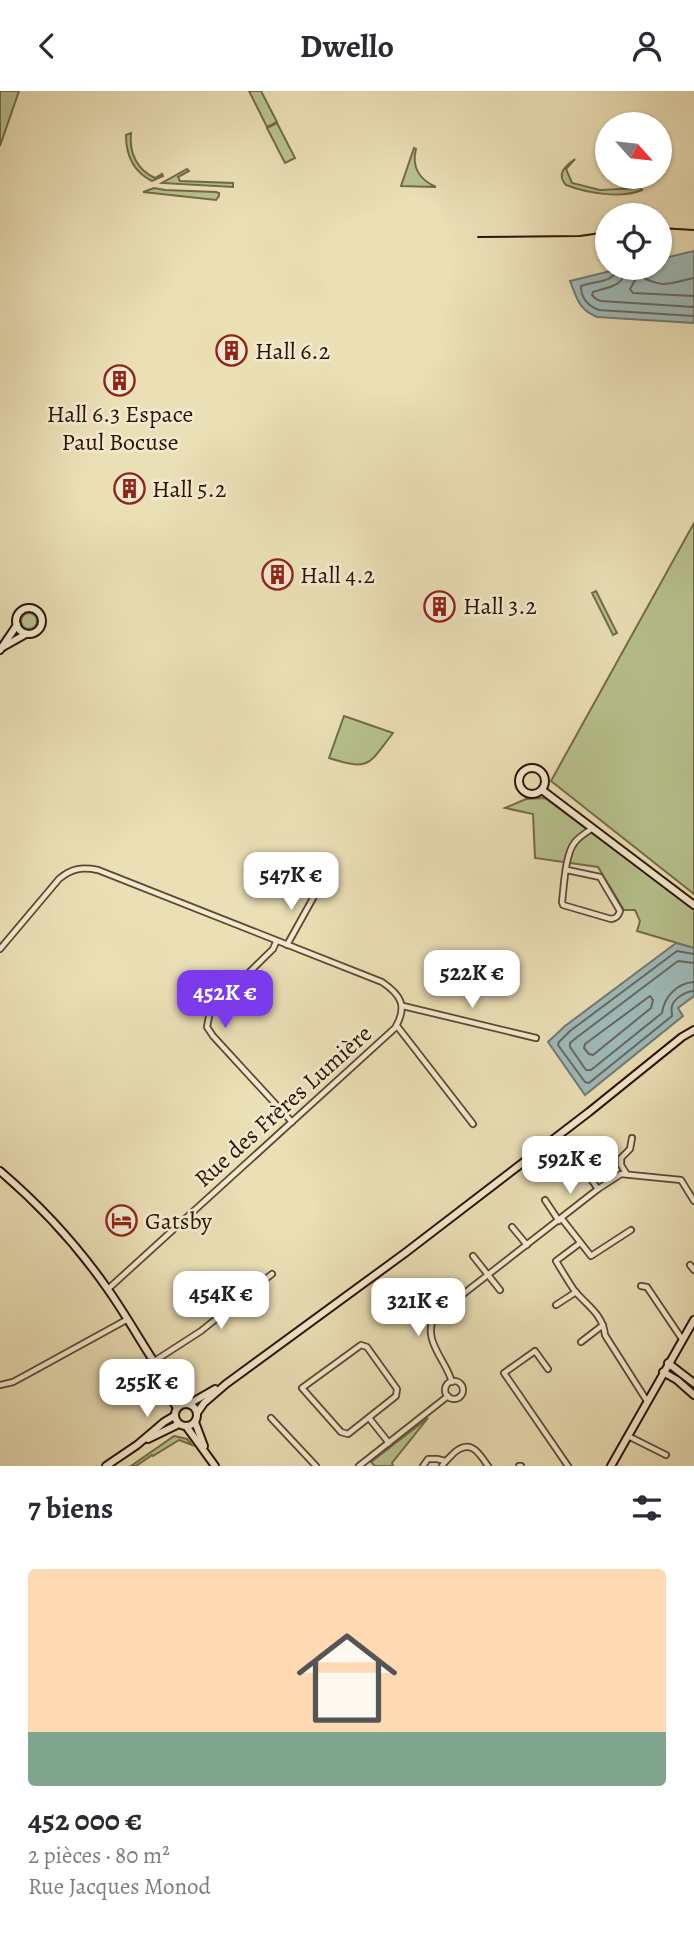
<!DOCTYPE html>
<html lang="fr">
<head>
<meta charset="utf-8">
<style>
  :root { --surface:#fff; --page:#f2f2f3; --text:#2b2b33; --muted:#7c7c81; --line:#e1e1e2; --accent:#7c3aed }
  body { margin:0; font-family:Alegreya,serif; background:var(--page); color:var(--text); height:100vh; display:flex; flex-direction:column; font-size:26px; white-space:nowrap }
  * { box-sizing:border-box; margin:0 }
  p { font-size:23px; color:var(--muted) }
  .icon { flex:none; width:38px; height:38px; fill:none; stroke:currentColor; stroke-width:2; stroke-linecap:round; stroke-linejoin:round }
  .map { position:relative; height:1375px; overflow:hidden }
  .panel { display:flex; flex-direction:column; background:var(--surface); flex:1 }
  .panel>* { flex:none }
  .needle { width:46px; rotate:117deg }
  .controls { position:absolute; left:595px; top:21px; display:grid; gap:14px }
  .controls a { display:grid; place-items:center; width:77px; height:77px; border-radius:50%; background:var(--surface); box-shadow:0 2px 5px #0004; font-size:35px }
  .price { position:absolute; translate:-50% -60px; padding:0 16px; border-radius:14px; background:#fff; color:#222; font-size:23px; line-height:46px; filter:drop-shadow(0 2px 4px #0008) }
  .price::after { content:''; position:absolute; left:50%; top:42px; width:21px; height:16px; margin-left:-10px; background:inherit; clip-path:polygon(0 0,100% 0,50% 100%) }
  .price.on { background:var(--accent); color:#fff }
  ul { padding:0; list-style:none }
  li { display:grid; align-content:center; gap:14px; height:371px; padding:0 28px }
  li+li { border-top:2px solid var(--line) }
  li span { display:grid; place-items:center; height:217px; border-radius:7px; color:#555 }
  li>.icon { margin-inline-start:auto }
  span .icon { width:126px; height:126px; fill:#fffc; stroke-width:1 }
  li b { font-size:30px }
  h2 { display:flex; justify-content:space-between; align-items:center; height:84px; padding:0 28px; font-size:30px }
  header { display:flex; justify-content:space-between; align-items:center; height:91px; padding:0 28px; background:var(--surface); font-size:32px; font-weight:700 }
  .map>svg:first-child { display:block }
  .green { fill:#b7c28e; stroke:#726b48; stroke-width:2 }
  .water { fill:#9ebaba; stroke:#717870; stroke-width:2 }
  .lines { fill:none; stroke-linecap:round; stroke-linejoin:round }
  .shore { stroke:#66675e; stroke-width:2 }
  .street-casing { stroke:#5c472e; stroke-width:8 }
  .secondary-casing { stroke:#2d1401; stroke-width:10 }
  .street { stroke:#f2ead0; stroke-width:4.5 }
  .secondary { stroke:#f2ead0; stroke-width:6 }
  .tram { stroke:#2d1401; stroke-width:2 }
  .labels { text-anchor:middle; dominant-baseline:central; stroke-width:5; stroke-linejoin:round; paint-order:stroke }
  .poi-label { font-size:24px; fill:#2d1401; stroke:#f2ead0; text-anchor:start }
  .street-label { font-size:24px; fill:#2d1401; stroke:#f2ead0 }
</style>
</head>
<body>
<header><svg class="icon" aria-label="back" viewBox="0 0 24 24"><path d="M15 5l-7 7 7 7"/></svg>Dwello<svg class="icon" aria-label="person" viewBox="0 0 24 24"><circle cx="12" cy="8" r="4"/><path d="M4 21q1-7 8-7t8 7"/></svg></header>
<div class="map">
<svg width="694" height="1375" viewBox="0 0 694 1375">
  <rect width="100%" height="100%" fill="#ebdfb6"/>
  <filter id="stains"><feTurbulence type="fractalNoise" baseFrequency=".00286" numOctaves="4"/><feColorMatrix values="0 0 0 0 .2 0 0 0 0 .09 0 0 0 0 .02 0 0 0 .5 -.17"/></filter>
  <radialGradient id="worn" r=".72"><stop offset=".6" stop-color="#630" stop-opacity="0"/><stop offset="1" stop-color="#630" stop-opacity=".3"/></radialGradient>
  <!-- green -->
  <g class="green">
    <path d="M0,0H19L0,55Z"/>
    <path d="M249,0H261L277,31L267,36Z"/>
    <path d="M277,32L295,67L285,72L267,37Z"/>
    <path d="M131,42C129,62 137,79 155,87L162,83L163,85L152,90C134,81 126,64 126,44Z"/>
    <path d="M414,57L416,58C411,76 420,89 436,96L401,95Z"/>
    <path d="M575,68L566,78L572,92L600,99L641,97L642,99C621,108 587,102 566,94C556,83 565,75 575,68Z"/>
    <path d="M187,78L189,80L178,86L180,90L233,92V96L162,92Z"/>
    <path d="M154,97L165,99L216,101L219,102V105L216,109L143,101Z"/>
    <path d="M694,432V803L551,690Z"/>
    <path d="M596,500L617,542L613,544L592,502Z"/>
    <circle cx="29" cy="530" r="8"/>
    <path d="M344,625L393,642C368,674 371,680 329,667Z"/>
    <path d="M545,707L694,818V857L637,840L640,830L635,819H624L598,776L535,767L533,723L505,717L526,708Z"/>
    <path d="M428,1327L392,1372L393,1375H375L371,1371Z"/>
    <path d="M174,1345L187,1348L192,1354L179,1349L153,1365L152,1364L136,1375H131Z"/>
  </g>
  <!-- water -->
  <g class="water">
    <path d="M694,160V232L597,226C578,218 577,207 570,190L623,177H660V168Z"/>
    <path d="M676,852L694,857V905L678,917L683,925L585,1004L548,951L565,935Z"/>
  </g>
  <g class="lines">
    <!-- shore -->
    <g class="shore">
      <path d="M617,177C615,192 593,190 581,195C581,207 588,215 599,219L694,225"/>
      <path d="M626,177C624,196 608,196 593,201L592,204L596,208L601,210L694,216"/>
      <path d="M694,187C666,193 664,198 638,184L630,198L633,202L694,205"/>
      <path d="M694,863L677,860L570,940L559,951L558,954L585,991L589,992L672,925C672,922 671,918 672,915C674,907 687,900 694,900"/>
      <path d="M694,872L678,870L576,947L570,952V956L586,979H591L662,922C664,906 677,892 694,891"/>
      <path d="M650,905L653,909L651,917L593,964L589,963L584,957L585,953Z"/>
    </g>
    <defs>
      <g id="street">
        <path d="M567,779L600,786L620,820C618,825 617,827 611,828L563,814L562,811C564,795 565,763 575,751C580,745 587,741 593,737"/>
        <path d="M276,851L273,858L210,920L207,936L213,945L292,1031"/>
        <path d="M287,854L317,800"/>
        <path d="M0,858L59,788C72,777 82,776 98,779L382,891C401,904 408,915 395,937L108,1198"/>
        <path d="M403,915L536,947"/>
        <path d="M397,935L473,1033"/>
        <path d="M585,1080L598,1098"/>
        <path d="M626,1082L621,1074V1067L630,1058L632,1047"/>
        <path d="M545,1109L559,1130"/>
        <path d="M562,1128L591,1165L631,1139"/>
        <path d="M512,1136L527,1154"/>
        <path d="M580,1152L556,1170C562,1180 568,1190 574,1199C586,1214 603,1223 605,1244L647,1310"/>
        <path d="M473,1165L500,1199"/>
        <path d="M690,1174L694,1179"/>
        <path d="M641,1195L647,1196L682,1248"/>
        <path d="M415,1213L425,1225L432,1230"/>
        <path d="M556,1214L576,1201"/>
        <path d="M581,1251L603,1234"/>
        <path d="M361,1254L367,1256L397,1298L396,1305L348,1343L341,1341L302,1297Z"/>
        <path d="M153,1271L201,1240L272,1183"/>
        <path d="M548,1278L535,1260L504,1282L568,1375"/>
        <circle cx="454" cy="1299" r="9"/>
        <path d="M452,1291C446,1269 421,1248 435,1225L598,1098L621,1083L681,1089L694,1110"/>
        <path d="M0,1294L13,1291L26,1284L128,1228"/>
        <path d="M271,1327L316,1375"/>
        <path d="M369,1327L389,1352"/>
        <path d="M628,1345L666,1364"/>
        <path d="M359,1375L448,1305"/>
        <path d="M423,1375L428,1368H437L445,1370"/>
        <path d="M442,1375C446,1369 450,1366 455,1361C471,1348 479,1362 488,1375"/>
        <path d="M519,1375H521"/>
      </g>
      <g id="secondary">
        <circle cx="29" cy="530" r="13"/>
        <path d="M3,556L26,543"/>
        <path d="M0,559L17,534"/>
        <circle cx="532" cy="690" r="13"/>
        <path d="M542,699L694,814"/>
        <path d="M0,1080C41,1115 78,1155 109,1200C135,1237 155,1278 184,1312"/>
        <path d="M668,1272L694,1292"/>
        <path d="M158,1280L161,1292L177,1317"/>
        <path d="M663,1281L677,1289L694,1304"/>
        <circle cx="186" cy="1324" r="11"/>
        <path d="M189,1313L215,1298"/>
        <path d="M197,1322L204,1312L226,1293L405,1162L589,1021L682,946L694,939"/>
        <path d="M195,1331L204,1355"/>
        <path d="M186,1335L215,1375"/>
        <path d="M148,1348L179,1333"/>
        <path d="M106,1375L137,1354L164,1331L174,1325"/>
        <path d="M611,1375L694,1229"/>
      </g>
    </defs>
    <!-- street casing -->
    <use href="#street" class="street-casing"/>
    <!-- secondary casing -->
    <use href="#secondary" class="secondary-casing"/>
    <!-- street -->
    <use href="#street" class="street"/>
    <!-- secondary -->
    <use href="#secondary" class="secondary"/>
    <!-- tram -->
    <g class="tram">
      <path d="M660,137L694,139"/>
      <path d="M478,146L580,145L607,141"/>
    </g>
  </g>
  <!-- icons -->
  <defs>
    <symbol id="building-ring" viewBox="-11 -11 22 22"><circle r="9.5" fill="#f2ead0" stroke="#8f2418" stroke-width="1.5"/><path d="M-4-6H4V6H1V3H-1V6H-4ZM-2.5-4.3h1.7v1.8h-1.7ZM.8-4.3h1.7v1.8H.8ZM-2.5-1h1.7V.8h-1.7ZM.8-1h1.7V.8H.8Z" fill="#8f2418"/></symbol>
    <symbol id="hotel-ring" viewBox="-11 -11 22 22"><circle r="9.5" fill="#f2ead0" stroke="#8f2418" stroke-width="1.5"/><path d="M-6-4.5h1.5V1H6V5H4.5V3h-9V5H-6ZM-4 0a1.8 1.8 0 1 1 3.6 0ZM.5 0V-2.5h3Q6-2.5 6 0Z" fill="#8f2418"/></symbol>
  </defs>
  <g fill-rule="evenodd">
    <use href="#building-ring" x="214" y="242" width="35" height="35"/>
    <use href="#building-ring" x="102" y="272" width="35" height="35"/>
    <use href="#building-ring" x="112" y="380" width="35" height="35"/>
    <use href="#building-ring" x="260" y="466" width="35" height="35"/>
    <use href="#building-ring" x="422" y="498" width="35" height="35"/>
    <use href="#hotel-ring" x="104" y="1112" width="35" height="35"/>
  </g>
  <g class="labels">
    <!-- poi labels -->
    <g class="poi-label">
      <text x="255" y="260">Hall 6.2</text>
      <text x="120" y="323" text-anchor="middle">Hall 6.3 Espace<tspan x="120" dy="28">Paul Bocuse</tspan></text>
      <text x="152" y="398">Hall 5.2</text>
      <text x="300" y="484">Hall 4.2</text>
      <text x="463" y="515">Hall 3.2</text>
      <text x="145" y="1130">Gatsby</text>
    </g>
    <!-- street labels -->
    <g class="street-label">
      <text transform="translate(283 1015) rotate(-42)">Rue des Frères Lumière</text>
    </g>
  </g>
  <rect width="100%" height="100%" filter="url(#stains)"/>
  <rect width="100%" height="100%" fill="url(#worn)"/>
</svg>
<div class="controls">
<a><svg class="needle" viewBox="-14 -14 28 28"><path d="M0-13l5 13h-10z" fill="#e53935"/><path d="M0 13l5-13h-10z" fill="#7c7c81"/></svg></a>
<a><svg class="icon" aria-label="locate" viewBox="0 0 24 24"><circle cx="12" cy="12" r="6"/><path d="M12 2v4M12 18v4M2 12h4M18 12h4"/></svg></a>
</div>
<b class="price" style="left:291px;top:821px">547K €</b>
<b class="price" style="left:472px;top:919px">522K €</b>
<b class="price on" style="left:225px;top:939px">452K €</b>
<b class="price" style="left:570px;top:1105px">592K €</b>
<b class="price" style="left:221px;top:1240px">454K €</b>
<b class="price" style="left:418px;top:1247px">321K €</b>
<b class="price" style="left:147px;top:1328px">255K €</b>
</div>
<section class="panel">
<h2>7 biens<svg class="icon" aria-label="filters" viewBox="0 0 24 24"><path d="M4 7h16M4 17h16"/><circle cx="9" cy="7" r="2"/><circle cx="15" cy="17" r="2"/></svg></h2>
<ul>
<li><span style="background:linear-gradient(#ffd9b3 75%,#7fa58c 0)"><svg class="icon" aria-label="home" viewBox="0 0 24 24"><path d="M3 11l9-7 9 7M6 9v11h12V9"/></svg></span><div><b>452 000 €</b><p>2 pièces · 80 m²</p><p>Rue Jacques Monod</p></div></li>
</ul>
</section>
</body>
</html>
